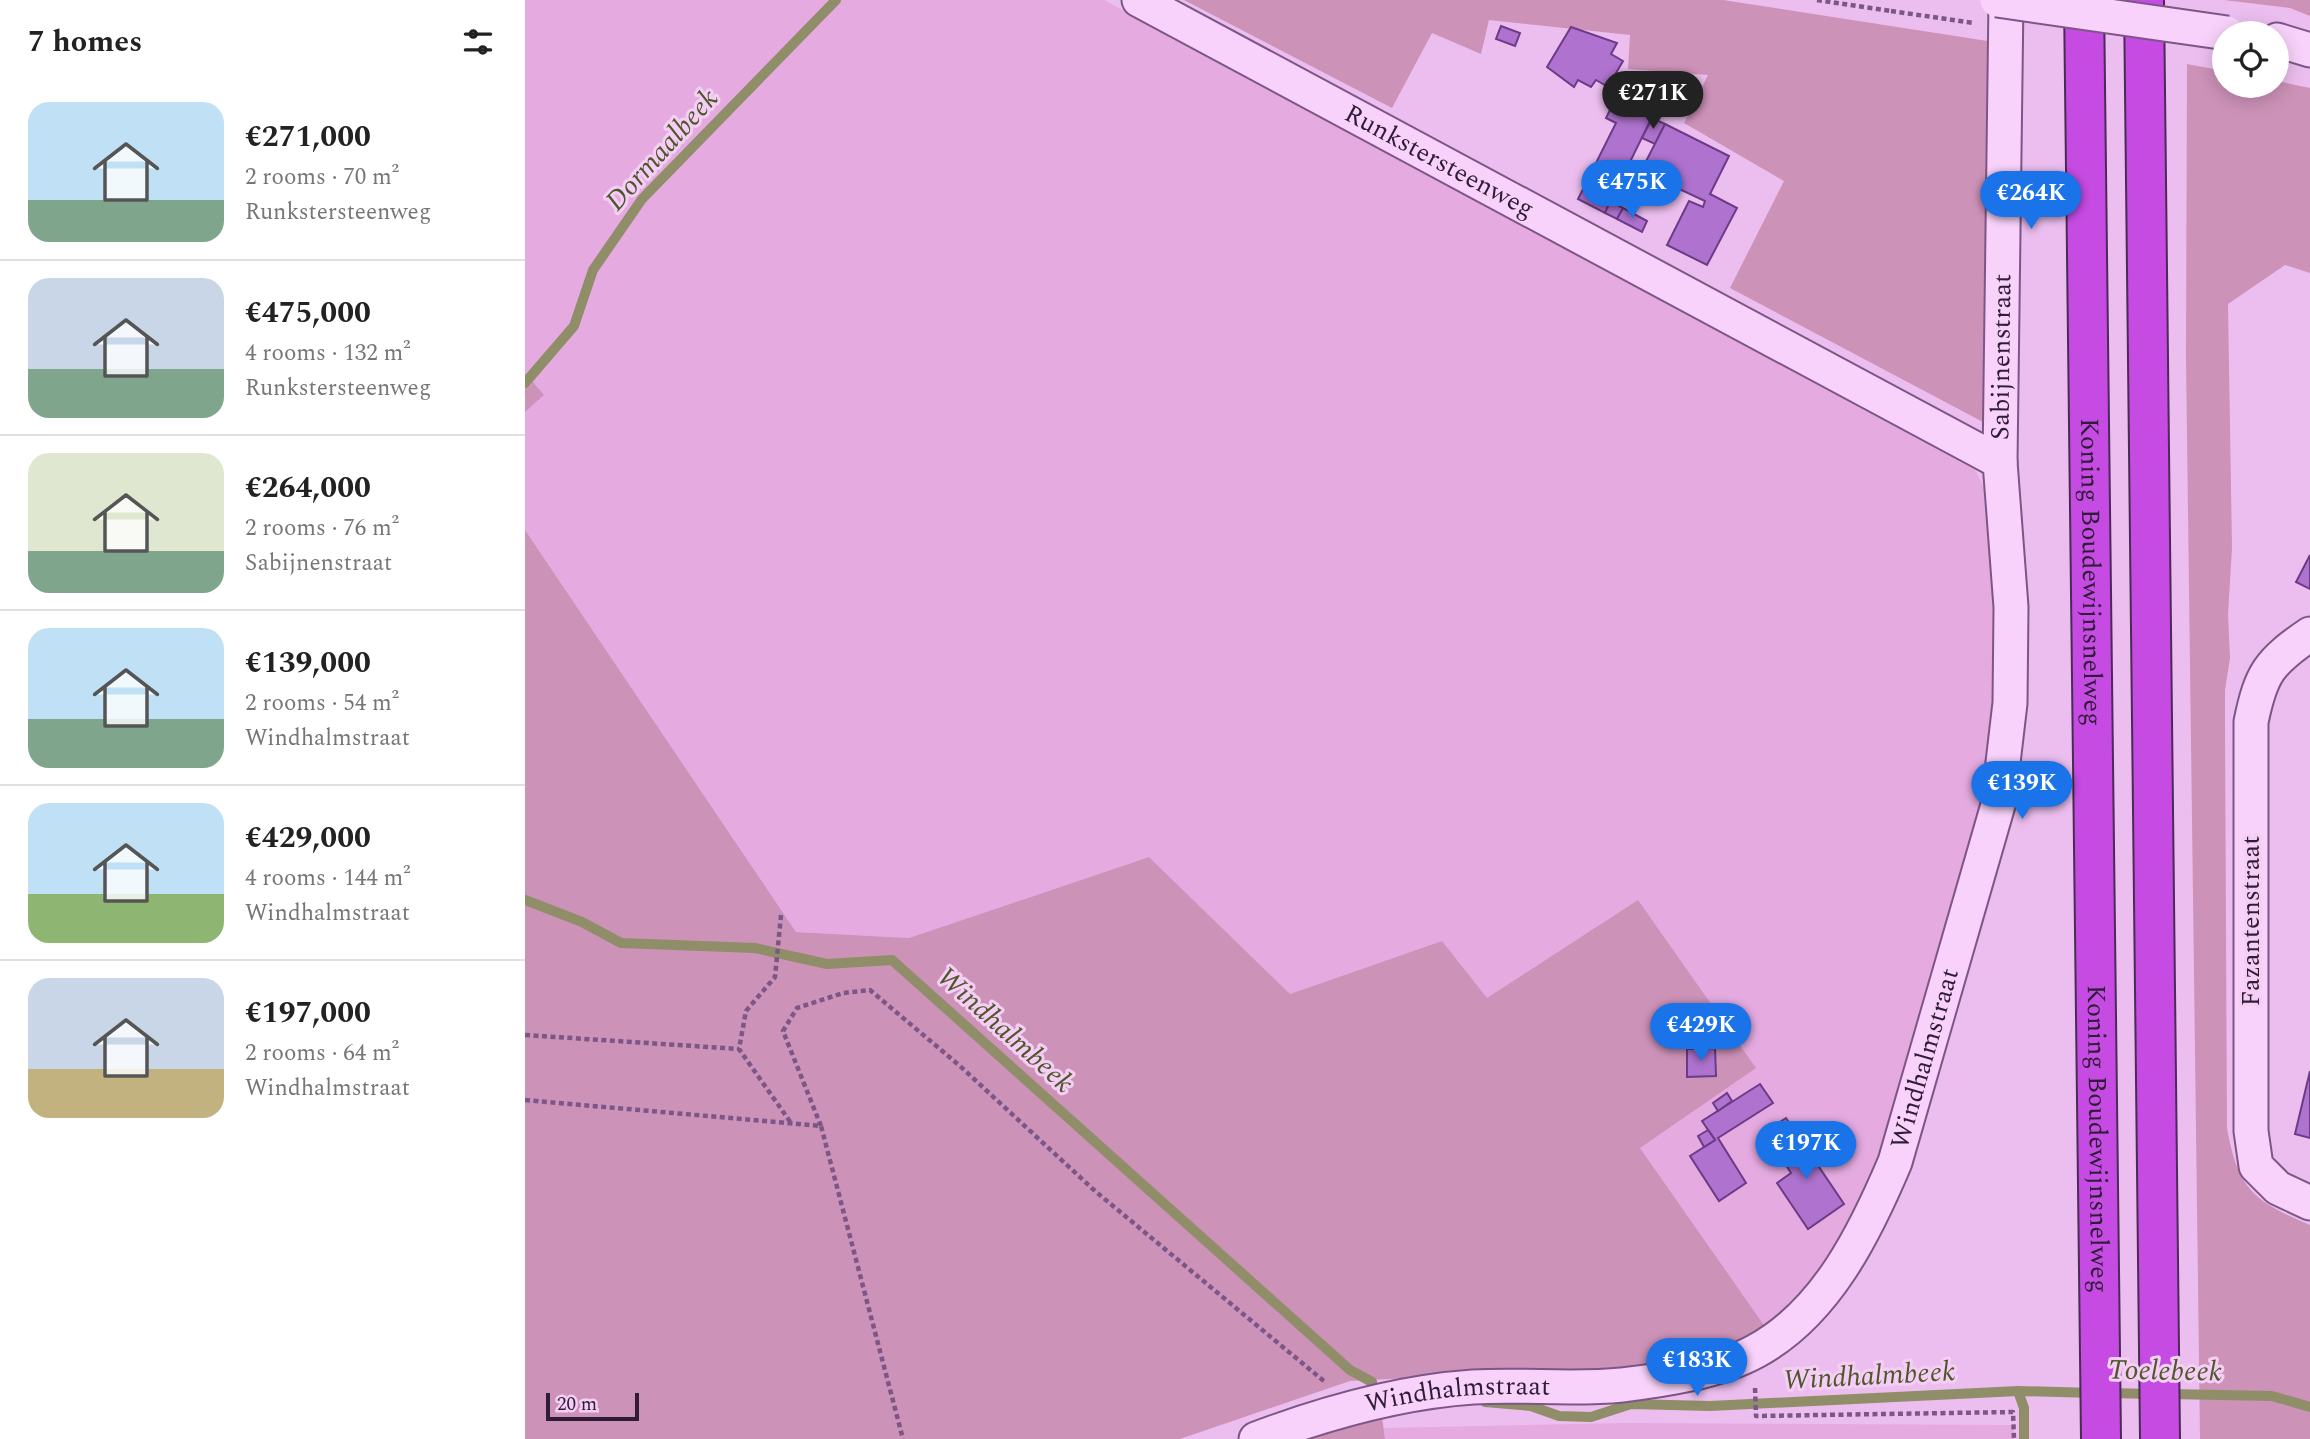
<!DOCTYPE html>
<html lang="en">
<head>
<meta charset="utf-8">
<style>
  :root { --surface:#fff; --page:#f6f6f6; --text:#222; --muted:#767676; --line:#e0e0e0; --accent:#1a73e8 }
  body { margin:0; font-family:Spectral,serif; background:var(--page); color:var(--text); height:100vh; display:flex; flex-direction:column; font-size:26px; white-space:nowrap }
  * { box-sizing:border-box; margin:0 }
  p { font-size:23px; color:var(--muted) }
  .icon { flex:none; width:38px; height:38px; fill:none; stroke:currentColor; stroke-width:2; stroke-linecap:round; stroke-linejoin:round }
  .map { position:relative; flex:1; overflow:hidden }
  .side { display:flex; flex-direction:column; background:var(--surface); width:525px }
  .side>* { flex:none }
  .tools { position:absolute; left:1687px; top:21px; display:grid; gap:14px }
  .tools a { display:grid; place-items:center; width:77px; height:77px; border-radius:50%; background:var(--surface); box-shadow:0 4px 18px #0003; font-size:35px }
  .scale { position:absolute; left:21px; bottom:18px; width:93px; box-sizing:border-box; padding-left:7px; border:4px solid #2f1c37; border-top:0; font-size:19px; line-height:24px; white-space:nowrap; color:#2f1c37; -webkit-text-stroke:5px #f5cef6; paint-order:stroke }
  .price { position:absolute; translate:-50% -60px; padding:0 16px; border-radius:24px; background:var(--accent); color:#fff; font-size:23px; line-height:46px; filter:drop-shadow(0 2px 4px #0008) }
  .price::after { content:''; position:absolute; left:50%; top:42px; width:21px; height:16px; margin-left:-10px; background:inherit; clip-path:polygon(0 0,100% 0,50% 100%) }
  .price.current { background:#222; color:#fff }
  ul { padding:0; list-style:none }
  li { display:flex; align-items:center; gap:21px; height:175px; padding:0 28px }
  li+li { border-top:2px solid var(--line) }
  li span { display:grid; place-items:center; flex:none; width:196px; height:140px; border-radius:21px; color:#555 }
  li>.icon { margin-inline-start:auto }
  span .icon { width:84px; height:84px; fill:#fffc; stroke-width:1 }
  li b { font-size:30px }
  h2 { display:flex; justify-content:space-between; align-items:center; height:84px; padding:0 28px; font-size:30px }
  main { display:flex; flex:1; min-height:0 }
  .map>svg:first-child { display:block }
  .farmland { fill:#e5abe1 }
  .green { fill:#cd92b8 }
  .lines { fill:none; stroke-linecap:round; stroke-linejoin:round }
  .stream { stroke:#8f8e69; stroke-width:10 }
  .building { fill:#af73cf; stroke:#6c3b88; stroke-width:2 }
  .minor-casing { stroke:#7d5688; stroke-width:37 }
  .highway-casing { stroke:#492b55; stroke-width:42 }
  .path { stroke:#7d5688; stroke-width:4.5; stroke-dasharray:5 3.5; stroke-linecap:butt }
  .minor { stroke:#f8d2fa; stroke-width:33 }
  .highway { stroke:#c54be3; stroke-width:38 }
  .minor-bridge-casing { stroke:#7d5688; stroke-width:37; stroke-linecap:butt }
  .path-bridge { stroke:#7d5688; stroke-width:4.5; stroke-dasharray:5 3.5; stroke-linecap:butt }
  .minor-bridge { stroke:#f8d2fa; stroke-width:33 }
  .labels { text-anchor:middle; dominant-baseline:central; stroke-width:6; stroke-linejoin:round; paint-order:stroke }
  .street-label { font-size:26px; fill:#2f1c37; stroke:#f5cef6 }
  .water-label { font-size:28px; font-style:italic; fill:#4f572a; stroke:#f5cef6 }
</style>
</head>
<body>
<main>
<section class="side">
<h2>7 homes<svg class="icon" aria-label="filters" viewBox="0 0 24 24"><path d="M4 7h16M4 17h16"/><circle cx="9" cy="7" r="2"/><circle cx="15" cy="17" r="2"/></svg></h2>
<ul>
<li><span style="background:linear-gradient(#bfe0f5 70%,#7fa58c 0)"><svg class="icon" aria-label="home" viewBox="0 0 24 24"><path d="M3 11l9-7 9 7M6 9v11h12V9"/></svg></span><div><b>€271,000</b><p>2 rooms · 70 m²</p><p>Runkstersteenweg</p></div></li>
<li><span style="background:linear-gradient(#c9d6e8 65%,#7fa58c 0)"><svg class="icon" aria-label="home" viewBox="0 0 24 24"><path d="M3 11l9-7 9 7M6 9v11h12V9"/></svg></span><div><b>€475,000</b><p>4 rooms · 132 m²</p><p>Runkstersteenweg</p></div></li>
<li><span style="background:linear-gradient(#dfe7d0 70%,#7fa58c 0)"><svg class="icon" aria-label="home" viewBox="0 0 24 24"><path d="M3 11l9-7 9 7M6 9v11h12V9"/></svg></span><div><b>€264,000</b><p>2 rooms · 76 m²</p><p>Sabijnenstraat</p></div></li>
<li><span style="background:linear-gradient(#bfe0f5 65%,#7fa58c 0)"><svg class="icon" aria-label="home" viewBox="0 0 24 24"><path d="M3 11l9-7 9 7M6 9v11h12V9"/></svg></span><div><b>€139,000</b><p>2 rooms · 54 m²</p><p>Windhalmstraat</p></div></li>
<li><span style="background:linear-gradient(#bfe0f5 65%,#8fb573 0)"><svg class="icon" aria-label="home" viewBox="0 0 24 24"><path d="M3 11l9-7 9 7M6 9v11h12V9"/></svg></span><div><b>€429,000</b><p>4 rooms · 144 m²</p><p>Windhalmstraat</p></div></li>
<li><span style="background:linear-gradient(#c9d6e8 65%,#c2b280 0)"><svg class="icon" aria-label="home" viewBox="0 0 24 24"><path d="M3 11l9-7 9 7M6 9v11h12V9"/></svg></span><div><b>€197,000</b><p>2 rooms · 64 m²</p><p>Windhalmstraat</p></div></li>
</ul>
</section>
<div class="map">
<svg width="1785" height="1439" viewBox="0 0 1785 1439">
  <rect width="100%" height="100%" fill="#ecbeef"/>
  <!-- farmland -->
  <g class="farmland">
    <path d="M0,0H579L1450,470L1459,487L1467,517L1470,724L1457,811L1371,1120L1316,1246L1278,1295L1241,1328L995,977L962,999L917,941L765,994L624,857L384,938L271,932L0,530V412L18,395L0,373Z"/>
    <path d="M1099,1423L1489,1425V1439H860L859,1428Z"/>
  </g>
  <!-- green -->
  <g class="green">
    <path d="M659,0H1198L1469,42L1461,196L1458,422L1205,288L1259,181L1159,123L1183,75L1103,69L1105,35L964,20L956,54L907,33L867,108Z"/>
    <path d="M1699,0H1785V16L1765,8Z"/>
    <path d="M1662,64L1699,71V86H1752V81L1785,88V273L1760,265L1703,304L1707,548L1703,614L1705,658L1700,690V725L1702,1128C1713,1190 1729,1201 1785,1225V1439H1675L1661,357Z"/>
    <path d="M0,373L19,395L0,412Z"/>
    <path d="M0,530L271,932L384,938L624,857L765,994L917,941L962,998L1113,900L1231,1068L1115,1148L1241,1328L1177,1360L1086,1373L1003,1372L825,1381L655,1439H0Z"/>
    <path d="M856,1409L860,1439H754Z"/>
  </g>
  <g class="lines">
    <!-- stream -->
    <g class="stream">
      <path d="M0,383L49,326L68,270L117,199L311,0"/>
      <path d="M0,900L57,922L96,943L230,948L302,964L367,960L825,1370L847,1382"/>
      <path d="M1493,1391L1569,1393"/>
      <path d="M1584,1393L1628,1394"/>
      <path d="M1644,1394L1747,1396L1785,1407"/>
      <path d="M960,1402L1006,1406L1034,1416L1066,1417L1106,1404L1185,1406L1493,1391L1499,1408V1439"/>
    </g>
  </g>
  <!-- building -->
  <g class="building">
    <path d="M976,26L995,33L990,46L971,39Z"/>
    <path d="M1046,27L1092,43L1086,54L1098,61L1083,87L1071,80L1066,87L1053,80L1049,87L1022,67Z"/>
    <path d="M1100,84L1105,87L1108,97L1131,109L1080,213L1053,199L1091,123L1081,118L1089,102L1088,89Z"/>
    <path d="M1127,118L1140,124L1130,144L1117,138Z"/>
    <path d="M1140,124L1204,156L1185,194L1212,208L1182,265L1142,245L1164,201L1178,207L1180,201L1116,171Z"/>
    <path d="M1085,201L1098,208L1092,219L1080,213Z"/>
    <path d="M1098,208L1122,221L1117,232L1092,219Z"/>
    <path d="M1785,555V589L1771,582Z"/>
    <path d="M1190,1048L1191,1076L1162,1077V1049Z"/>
    <path d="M1785,1071V1138L1770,1134Z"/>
    <path d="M1235,1084L1248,1103L1193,1138L1221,1183L1194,1201L1165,1156L1190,1140L1177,1121Z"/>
    <path d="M1202,1093L1207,1101L1193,1111L1188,1103Z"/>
    <path d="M1261,1118L1319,1204L1283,1229L1252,1183L1266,1173L1257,1159L1268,1151L1250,1125Z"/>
    <path d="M1183,1130L1190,1140L1179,1147L1173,1136Z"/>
  </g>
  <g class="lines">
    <defs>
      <g id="minor">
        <path id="s1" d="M614,0L1475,462"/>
        <path d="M1752,40L1785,50"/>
        <path d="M1785,634C1744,662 1736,673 1726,722V1131L1731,1166L1753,1188L1785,1203"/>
        <path id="s2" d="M731,1439C800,1413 874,1392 948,1387C997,1384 1048,1390 1097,1385C1139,1380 1193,1372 1231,1351C1301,1313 1340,1233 1370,1162L1473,805L1485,703L1486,607L1475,462L1481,0"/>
      </g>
      <g id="highway">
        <path id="s3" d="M1559,0L1576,1439"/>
        <path d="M1619,0L1635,1439"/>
      </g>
    </defs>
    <!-- minor casing -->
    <use href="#minor" class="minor-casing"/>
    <!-- highway casing -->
    <use href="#highway" class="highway-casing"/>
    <!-- path -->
    <g class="path">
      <path d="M1292,0L1366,11"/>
      <path d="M256,915L250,977L221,1011L214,1049L266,1123"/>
      <path d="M0,1035L214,1049"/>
      <path d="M0,1100L296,1126L378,1439"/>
      <path d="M296,1126L258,1031L272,1008L318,993L345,990L435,1066L570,1191L800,1382"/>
      <path d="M1230,1388L1231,1416L1488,1412L1489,1439"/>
    </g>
    <!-- minor -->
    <use href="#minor" class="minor"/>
    <!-- highway -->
    <use href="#highway" class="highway"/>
    <defs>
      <path id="minor-bridge" d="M1472,0L1702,33"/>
    </defs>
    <!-- minor-bridge casing -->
    <use href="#minor-bridge" class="minor-bridge-casing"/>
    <!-- path-bridge -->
    <path class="path-bridge" d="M1366,11L1449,23"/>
    <!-- minor-bridge -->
    <use href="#minor-bridge" class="minor-bridge"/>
  </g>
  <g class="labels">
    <!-- street labels -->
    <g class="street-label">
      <text stroke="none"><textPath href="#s1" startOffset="341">Runkstersteenweg</textPath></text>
      <text stroke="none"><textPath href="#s2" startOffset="1572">Sabijnenstraat</textPath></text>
      <text stroke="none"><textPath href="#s3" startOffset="572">Koning Boudewijnsnelweg</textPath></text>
      <text transform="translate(1726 921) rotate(-90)">Fazantenstraat</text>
      <text stroke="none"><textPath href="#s2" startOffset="859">Windhalmstraat</textPath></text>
      <text stroke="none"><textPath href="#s3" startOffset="1139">Koning Boudewijnsnelweg</textPath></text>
      <text stroke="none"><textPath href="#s2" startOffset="208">Windhalmstraat</textPath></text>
    </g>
    <!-- water labels -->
    <g class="water-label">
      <text transform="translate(137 150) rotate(-48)">Dormaalbeek</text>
      <text transform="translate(480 1030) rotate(42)">Windhalmbeek</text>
      <text transform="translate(1640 1371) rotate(1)">Toelebeek</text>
      <text transform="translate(1344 1376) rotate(-3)">Windhalmbeek</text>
    </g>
  </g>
</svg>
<div class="tools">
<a><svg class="icon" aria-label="locate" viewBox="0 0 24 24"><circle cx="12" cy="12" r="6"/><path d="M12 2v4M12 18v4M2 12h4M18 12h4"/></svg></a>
</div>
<div class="scale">20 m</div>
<b class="price current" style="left:1128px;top:131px">€271K</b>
<b class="price" style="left:1107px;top:220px">€475K</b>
<b class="price" style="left:1506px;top:231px">€264K</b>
<b class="price" style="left:1497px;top:821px">€139K</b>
<b class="price" style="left:1176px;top:1063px">€429K</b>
<b class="price" style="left:1281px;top:1181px">€197K</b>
<b class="price" style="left:1172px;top:1398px">€183K</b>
</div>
</main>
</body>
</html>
